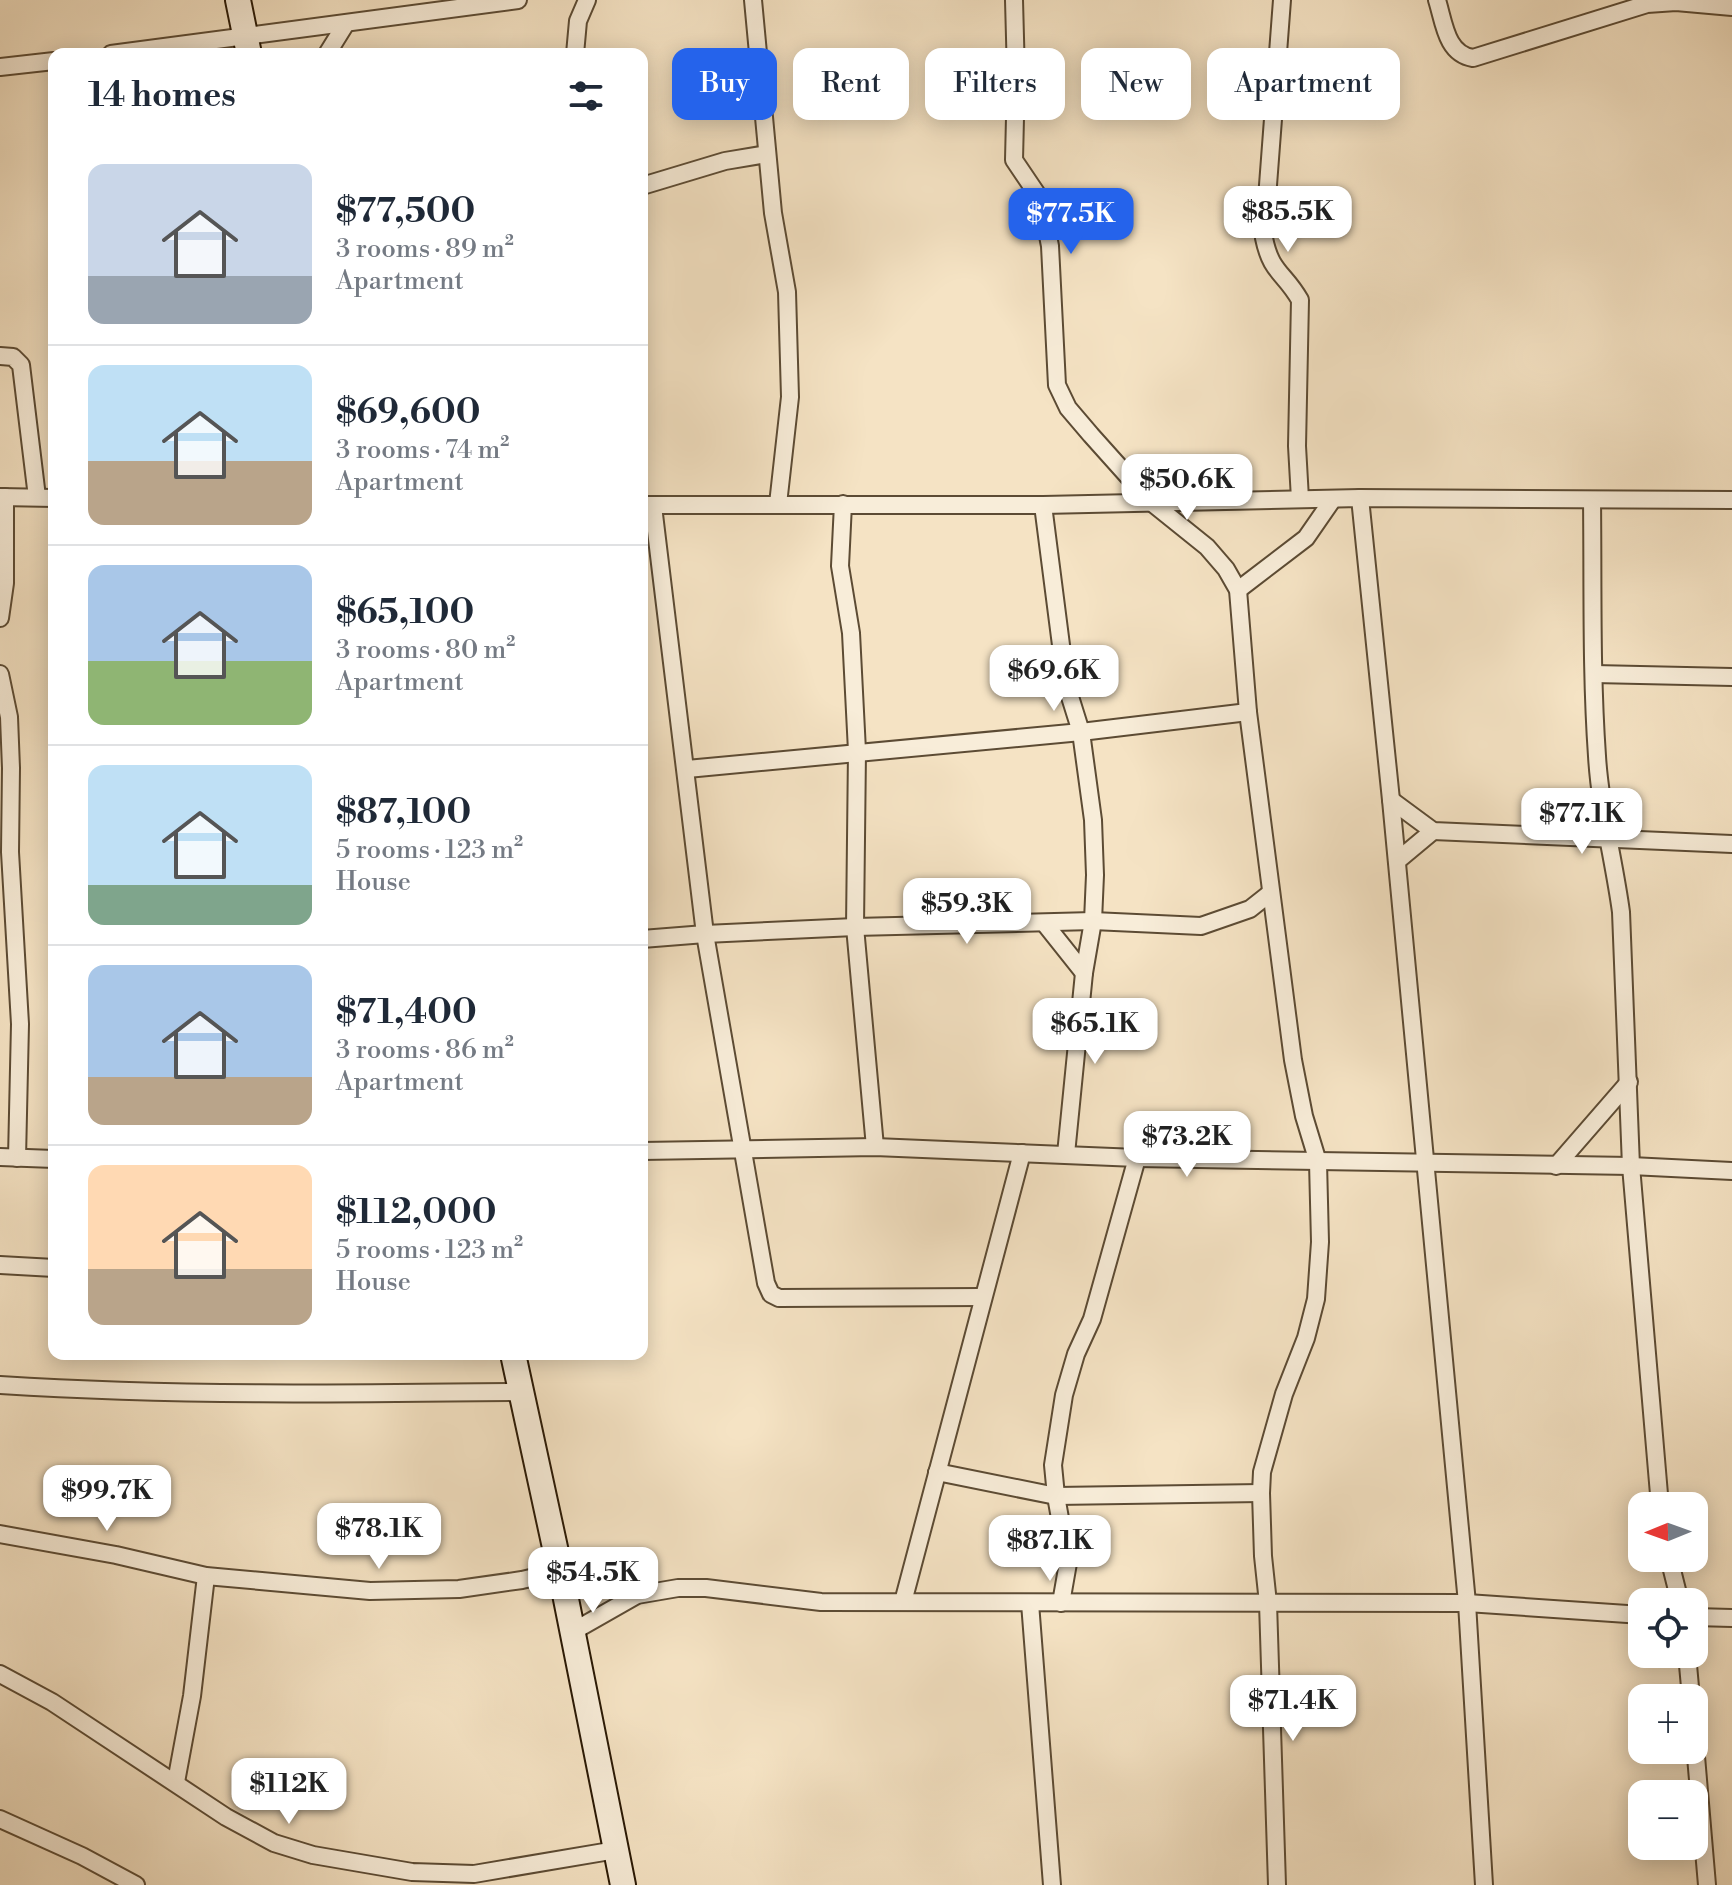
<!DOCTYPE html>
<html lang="en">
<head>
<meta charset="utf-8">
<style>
  :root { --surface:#fff; --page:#f6f6f7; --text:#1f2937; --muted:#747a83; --line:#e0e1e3; --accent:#2563eb }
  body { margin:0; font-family:"Libre Bodoni",serif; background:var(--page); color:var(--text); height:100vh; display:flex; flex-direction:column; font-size:30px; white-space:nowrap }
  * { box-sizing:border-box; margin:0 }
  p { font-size:26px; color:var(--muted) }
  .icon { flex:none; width:44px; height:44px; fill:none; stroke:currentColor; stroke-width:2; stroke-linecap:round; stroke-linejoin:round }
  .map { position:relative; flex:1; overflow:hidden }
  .sheet { position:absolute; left:48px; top:48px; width:600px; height:1312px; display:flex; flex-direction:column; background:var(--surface); border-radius:16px; box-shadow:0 4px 20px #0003 }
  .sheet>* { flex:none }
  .guide { position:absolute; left:672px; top:48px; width:760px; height:72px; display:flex; gap:16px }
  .needle { width:52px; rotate:269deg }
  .tools { position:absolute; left:1628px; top:1492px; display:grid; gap:16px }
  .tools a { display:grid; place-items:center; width:80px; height:80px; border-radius:16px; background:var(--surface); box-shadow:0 4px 20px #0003; font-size:40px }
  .price { position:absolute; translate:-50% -68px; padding:0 18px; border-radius:16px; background:#fff; color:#222; font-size:26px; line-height:52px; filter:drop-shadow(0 2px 4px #0008) }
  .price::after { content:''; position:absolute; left:50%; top:48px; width:24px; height:18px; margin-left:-12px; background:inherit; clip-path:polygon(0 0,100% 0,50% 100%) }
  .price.current { background:var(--accent); color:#fff }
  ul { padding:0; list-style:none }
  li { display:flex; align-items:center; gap:24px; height:200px; padding:0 40px }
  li+li { border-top:2px solid var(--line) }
  li span { display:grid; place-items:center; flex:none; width:224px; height:160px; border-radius:16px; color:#555 }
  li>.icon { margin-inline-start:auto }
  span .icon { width:96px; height:96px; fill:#fffc; stroke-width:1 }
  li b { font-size:34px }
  h2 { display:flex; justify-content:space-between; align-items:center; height:96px; padding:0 40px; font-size:34px }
  .tag { padding:0 28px; border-radius:16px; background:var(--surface); box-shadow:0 4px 20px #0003; font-size:28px; line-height:72px }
  .tag.current { background:var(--accent); color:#fff }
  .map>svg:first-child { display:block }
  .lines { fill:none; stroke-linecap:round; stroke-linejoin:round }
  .street-casing { stroke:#5c4b34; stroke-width:20 }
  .secondary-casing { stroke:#291804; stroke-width:28 }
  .street { stroke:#f8edd9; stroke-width:16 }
  .secondary { stroke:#f8edd9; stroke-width:24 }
</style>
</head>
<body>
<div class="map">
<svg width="1732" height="1885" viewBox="0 0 1732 1885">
  <rect width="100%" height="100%" fill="#f5e3c4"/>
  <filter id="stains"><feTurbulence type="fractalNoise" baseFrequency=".0025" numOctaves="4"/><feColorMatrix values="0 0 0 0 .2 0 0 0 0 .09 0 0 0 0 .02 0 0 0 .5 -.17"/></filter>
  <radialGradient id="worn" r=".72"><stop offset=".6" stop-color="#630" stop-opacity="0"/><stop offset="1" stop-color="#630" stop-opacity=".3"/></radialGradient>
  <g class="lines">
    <defs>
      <g id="street">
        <path d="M753,0L773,213L787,292L790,397L778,504"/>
        <path d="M1014,0L1016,75L1014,160L1041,200L1050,246L1057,385L1068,408L1091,435L1151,502L1207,547L1226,569L1238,590L1248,712L1293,1060L1304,1116L1318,1162L1320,1242L1316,1299L1306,1338L1284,1394L1262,1472L1261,1493L1263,1556L1268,1603L1277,1885"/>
        <path d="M1282,0L1264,238C1271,273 1284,272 1300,300L1297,446L1300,499"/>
        <path d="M1437,0C1444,22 1446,54 1473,58L1647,4L1676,2L1732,7"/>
        <path d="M111,54L518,0"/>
        <path d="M327,54L345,25"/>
        <path d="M575,54L578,21L587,0"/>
        <path d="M0,67L54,61"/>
        <path d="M642,186L725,161L767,154"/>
        <path d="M0,356L13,357L21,365L37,497"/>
        <path d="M0,497L54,498"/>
        <path d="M1360,498L1391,800L1467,1603L1484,1885"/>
        <path d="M1592,500C1593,585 1591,671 1597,756C1600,809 1614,860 1621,912L1631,1166L1660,1506"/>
        <path d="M843,504L840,566L851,633L857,751L855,927L875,1147"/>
        <path d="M642,505H1043L1360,498L1732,500"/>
        <path d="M1043,505L1066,684L1081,732L1093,820L1095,875L1093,921L1084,973L1066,1154"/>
        <path d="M653,506L705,934L766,1283L771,1294L779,1298L982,1297"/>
        <path d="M1238,590L1306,538L1333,499"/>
        <path d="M0,618L5,583V497"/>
        <path d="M0,674L9,717L11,768L10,852L20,1024L17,1158"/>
        <path d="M1594,674L1732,677"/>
        <path d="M687,769L1081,732L1248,712"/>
        <path d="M1391,800L1433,831L1732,844"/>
        <path d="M1397,861L1433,831"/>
        <path d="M1045,924L1084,973"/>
        <path d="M642,939L705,934L855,927L1093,921L1201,926L1250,909L1269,894"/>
        <path d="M642,1151L875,1147L1137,1158L1631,1166L1732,1171"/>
        <path d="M0,1157L54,1159"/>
        <path d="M1556,1166L1629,1082"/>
        <path d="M0,1265L54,1268"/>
        <path d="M0,1385C173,1396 346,1394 520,1392"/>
        <path d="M937,1472L1056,1496L1261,1493"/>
        <path d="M0,1534L116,1555L206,1576L370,1591L459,1589L522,1580L539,1576L558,1559L637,1595"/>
        <path d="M1669,1558L1680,1602"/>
        <path d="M903,1602L1022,1153"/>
        <path d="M1030,1603L1052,1885"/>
        <path d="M1061,1603L1068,1563L1056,1496L1053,1465L1064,1395L1076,1354L1092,1319L1137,1158"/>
        <path d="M1694,1617L1732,1618"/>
        <path d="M572,1632L637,1595L678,1588H706L821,1602L1467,1603L1642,1615"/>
        <path d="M1687,1654L1691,1698"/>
        <path d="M0,1674L52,1702L226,1817L274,1843L313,1855L412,1872L474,1874L616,1850"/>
        <path d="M1694,1733L1707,1885"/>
        <path d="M176,1782L192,1696L206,1576"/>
        <path d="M0,1819L82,1856L136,1885"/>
      </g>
      <g id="secondary">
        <path d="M238,0L249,54"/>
        <path d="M513,1354L564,1589L623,1885"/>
      </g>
    </defs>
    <!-- street casing -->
    <use href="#street" class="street-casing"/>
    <!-- secondary casing -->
    <use href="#secondary" class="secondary-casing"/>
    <!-- street -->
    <use href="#street" class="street"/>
    <!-- secondary -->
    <use href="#secondary" class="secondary"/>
  </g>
  <rect width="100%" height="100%" filter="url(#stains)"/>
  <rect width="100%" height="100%" fill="url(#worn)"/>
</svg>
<div class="tools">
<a><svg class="needle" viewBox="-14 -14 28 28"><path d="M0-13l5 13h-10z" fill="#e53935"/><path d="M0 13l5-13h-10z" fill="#747a83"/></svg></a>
<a><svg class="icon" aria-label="locate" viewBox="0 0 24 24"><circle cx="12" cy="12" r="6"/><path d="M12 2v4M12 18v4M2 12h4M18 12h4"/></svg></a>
<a>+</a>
<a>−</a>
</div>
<b class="price" style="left:1288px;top:254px">$85.5K</b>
<b class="price current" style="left:1071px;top:256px">$77.5K</b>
<b class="price" style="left:1187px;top:522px">$50.6K</b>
<b class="price" style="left:1054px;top:713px">$69.6K</b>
<b class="price" style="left:1582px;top:856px">$77.1K</b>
<b class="price" style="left:967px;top:946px">$59.3K</b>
<b class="price" style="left:1095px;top:1066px">$65.1K</b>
<b class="price" style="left:1187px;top:1179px">$73.2K</b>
<b class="price" style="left:107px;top:1533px">$99.7K</b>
<b class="price" style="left:379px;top:1571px">$78.1K</b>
<b class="price" style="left:1050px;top:1583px">$87.1K</b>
<b class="price" style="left:593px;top:1615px">$54.5K</b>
<b class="price" style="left:1293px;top:1743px">$71.4K</b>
<b class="price" style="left:289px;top:1826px">$112K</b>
<div class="guide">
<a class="tag current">Buy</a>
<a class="tag">Rent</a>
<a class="tag">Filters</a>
<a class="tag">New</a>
<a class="tag">Apartment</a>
</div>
<section class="sheet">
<h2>14 homes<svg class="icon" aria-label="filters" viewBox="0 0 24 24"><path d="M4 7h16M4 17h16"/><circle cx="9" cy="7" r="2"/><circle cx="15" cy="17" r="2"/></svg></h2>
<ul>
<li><span style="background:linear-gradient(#c9d6e8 70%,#9aa5b1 0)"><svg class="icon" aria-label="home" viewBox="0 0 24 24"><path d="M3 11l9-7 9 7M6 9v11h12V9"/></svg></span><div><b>$77,500</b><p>3 rooms · 89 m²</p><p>Apartment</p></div></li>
<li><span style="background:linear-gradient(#bfe0f5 60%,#b9a48a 0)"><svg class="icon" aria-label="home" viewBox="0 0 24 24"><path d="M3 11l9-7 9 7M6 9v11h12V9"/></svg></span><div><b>$69,600</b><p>3 rooms · 74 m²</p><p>Apartment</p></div></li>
<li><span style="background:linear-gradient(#a9c7e8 60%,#8fb573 0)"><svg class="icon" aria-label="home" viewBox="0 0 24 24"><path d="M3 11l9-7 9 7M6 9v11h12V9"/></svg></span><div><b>$65,100</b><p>3 rooms · 80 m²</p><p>Apartment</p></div></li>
<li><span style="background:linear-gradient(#bfe0f5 75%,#7fa58c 0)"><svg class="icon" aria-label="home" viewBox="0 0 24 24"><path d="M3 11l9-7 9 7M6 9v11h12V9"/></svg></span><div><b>$87,100</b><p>5 rooms · 123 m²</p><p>House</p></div></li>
<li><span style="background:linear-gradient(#a9c7e8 70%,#b9a48a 0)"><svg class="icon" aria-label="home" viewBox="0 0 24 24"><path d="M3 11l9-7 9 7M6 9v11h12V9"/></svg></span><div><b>$71,400</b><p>3 rooms · 86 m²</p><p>Apartment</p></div></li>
<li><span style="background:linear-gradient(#ffd9b3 65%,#b9a48a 0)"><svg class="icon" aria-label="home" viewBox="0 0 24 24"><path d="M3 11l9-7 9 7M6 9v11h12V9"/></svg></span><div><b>$112,000</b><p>5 rooms · 123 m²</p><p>House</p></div></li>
</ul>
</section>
</div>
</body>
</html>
